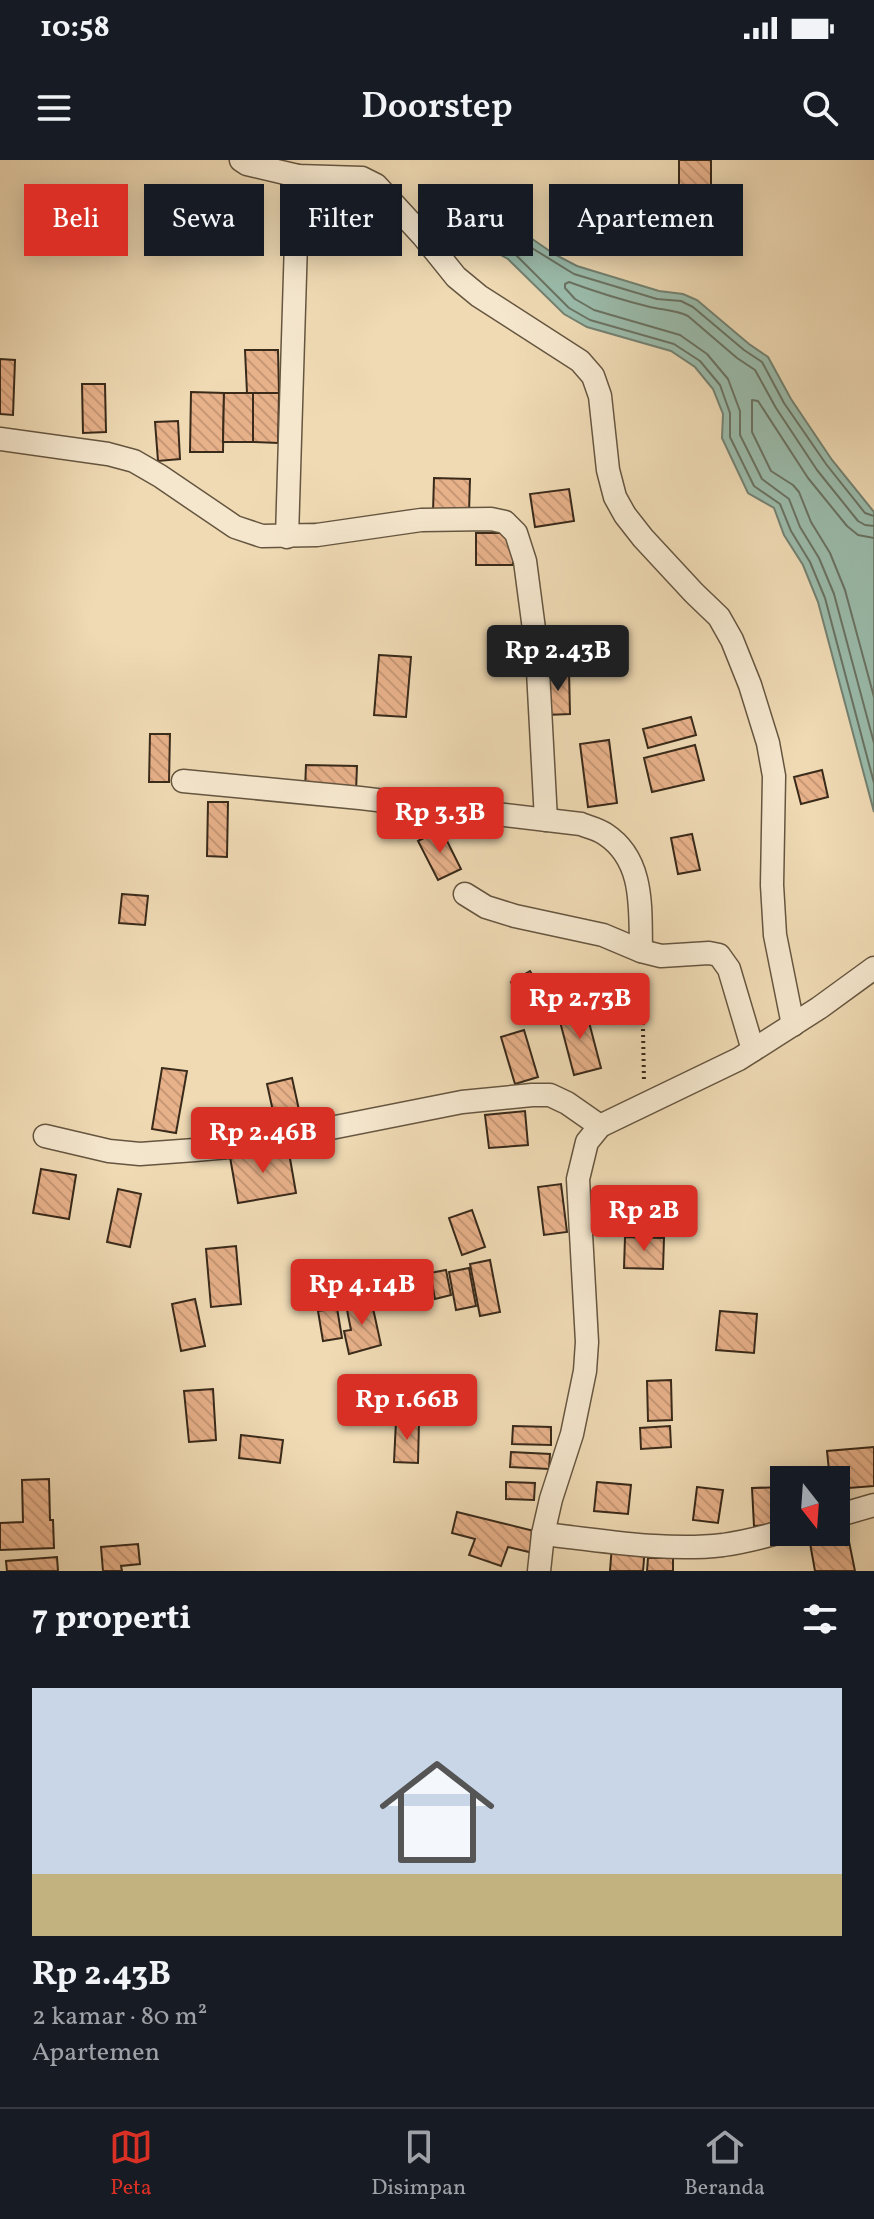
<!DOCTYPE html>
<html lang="id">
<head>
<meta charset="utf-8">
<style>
  :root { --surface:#171b24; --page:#20242c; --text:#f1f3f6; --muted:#9ea1a6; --line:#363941; --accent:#d93025 }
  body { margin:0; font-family:Vollkorn,serif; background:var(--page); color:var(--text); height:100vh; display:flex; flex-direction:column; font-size:30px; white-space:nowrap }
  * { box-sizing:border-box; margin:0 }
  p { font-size:26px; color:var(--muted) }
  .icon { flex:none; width:44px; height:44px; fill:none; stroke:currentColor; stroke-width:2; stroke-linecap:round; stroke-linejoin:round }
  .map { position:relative; height:1411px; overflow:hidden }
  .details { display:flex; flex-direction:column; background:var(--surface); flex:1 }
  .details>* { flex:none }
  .guide { position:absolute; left:24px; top:24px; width:826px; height:72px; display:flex; gap:16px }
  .needle { width:52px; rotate:163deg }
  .fabs { position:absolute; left:770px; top:1306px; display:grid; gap:16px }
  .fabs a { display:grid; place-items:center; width:80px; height:80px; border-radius:0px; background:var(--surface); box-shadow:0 4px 20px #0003; font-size:40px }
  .price { position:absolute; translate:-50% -68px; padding:0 18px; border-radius:8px; background:var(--accent); color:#fff; font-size:26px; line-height:52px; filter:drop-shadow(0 2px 4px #0008) }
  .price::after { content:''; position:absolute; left:50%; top:48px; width:24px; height:18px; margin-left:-12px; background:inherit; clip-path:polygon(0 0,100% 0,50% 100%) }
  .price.selected { background:#222; color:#fff }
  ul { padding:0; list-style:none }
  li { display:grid; align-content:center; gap:16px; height:424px; padding:0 32px }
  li+li { border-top:2px solid var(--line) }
  li span { display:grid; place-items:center; height:248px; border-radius:0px; color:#555 }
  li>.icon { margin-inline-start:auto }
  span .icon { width:144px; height:144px; fill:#fffc; stroke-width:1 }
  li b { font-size:34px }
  h2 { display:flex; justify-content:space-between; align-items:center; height:96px; padding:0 32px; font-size:34px }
  .tag { padding:0 28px; border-radius:0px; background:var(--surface); box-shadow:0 4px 20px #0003; font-size:28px; line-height:72px }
  .tag.selected { background:var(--accent); color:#fff }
  .status { display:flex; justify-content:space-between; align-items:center; height:56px; padding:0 40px; background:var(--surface); direction:ltr }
  .status svg { height:22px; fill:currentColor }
  header { display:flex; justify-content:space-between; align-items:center; height:104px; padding:0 32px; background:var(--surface); font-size:36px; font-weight:600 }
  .tab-bar { display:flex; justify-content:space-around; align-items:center; height:112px; border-top:2px solid var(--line); background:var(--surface); font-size:22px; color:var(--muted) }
  .tab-bar a { display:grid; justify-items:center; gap:4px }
  .tab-bar .selected { color:var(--accent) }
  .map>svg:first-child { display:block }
  .water { fill:#9abbab; stroke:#738171; stroke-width:2 }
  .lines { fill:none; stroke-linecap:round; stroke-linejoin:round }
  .shore { stroke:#6a7262; stroke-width:2 }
  .building { fill:url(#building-back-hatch); stroke:#392a1a; stroke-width:2 }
  .street-casing { stroke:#665640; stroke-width:25 }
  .path { stroke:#392a1a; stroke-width:4; stroke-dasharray:2 4; stroke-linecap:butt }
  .street { stroke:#f5e7ce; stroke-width:22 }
</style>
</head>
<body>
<div class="status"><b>10:58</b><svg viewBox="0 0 49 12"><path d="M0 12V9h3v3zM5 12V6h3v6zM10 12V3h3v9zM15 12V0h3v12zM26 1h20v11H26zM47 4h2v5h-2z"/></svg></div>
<header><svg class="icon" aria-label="menu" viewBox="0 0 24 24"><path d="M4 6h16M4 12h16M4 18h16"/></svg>Doorstep<svg class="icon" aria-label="search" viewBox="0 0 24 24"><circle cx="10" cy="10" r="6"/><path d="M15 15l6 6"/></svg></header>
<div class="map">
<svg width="874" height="1411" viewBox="0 0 874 1411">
  <defs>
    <pattern id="building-back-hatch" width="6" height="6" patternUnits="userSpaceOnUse" patternTransform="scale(2)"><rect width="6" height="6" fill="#e7b18a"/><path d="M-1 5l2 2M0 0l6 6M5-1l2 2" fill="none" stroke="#c79876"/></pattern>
  </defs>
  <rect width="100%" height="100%" fill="#efdab4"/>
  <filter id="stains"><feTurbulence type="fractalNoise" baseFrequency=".0025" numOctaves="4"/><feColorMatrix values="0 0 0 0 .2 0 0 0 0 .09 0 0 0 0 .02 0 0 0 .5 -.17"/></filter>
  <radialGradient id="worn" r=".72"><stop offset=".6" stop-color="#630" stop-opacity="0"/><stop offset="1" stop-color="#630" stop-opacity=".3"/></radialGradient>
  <!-- water -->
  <path class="water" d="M525,74L554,94L577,106L659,131L683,134L697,140L749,184L768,197L791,239L832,300L874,352V652L818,442L803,405L784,375L774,348L748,333L722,278L723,254L713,229L695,207L671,191L587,167L564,154L508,99L481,84L519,79Z"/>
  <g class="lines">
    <!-- shore -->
    <g class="shore">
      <path d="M874,356L865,353L826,304L784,243L762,202L744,190L693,147L681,141L657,139L574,114L527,85L515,89V94L569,148L590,160L674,184L700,201L720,225L730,253V277L754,326L780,344L791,371L810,402L825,438L874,623"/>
      <path d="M874,366L865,365L858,361L817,310L776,248L755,210L737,198L688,156C676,150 663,150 650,147C622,140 596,132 569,122L565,124V128L575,139L594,150L680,175L707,194L728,219L740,251V275L762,319L789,339L800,367L819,398L834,434L874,583"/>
      <path d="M874,378L858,375L847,366L808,318L758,241L752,240V272L771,311L793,325L799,332L811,362L830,393L845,430L874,537"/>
    </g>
  </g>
  <!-- building -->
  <g class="building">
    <path d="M679,0H711V26L679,27Z"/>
    <path d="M245,190H278L279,233H247Z"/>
    <path d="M0,199L15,200L13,255L0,254Z"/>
    <path d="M82,224H105L106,272L83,273Z"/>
    <path d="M191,232L224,233L223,292H190Z"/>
    <path d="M224,233H253V282H223Z"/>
    <path d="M253,233H279L278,283L253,282Z"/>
    <path d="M178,261L180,299L158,301L155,262Z"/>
    <path d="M434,318L470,319L469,353L433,352Z"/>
    <path d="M569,329L574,361L535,367L530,334Z"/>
    <rect x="476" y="373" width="37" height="32"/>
    <path d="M379,495L411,497L406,557L374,555Z"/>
    <path d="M569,511L570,554L546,555L545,512Z"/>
    <path d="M691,557L696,575L648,588L643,569Z"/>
    <path d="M150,574H170L169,622H149Z"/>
    <path d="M609,580L617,643L588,647L580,584Z"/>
    <path d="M695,585L704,620L652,632L644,598Z"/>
    <path d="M306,605L357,606L356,631L305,630Z"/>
    <path d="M822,610L828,637L801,644L794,617Z"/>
    <path d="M208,642H228L227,697L207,696Z"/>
    <path d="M441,669L461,709L438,720L418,681Z"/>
    <path d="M692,674L700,710L678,714L671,678Z"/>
    <path d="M122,734L148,736L145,765L119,763Z"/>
    <path d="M530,811L554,852L535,863L511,822Z"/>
    <path d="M585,847L601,908L574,915L558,854Z"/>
    <path d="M524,870L538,917L515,924L501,877Z"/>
    <path d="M162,908L187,911L176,973L152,969Z"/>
    <path d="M292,918L303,968L278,974L267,924Z"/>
    <path d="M525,951L528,985L489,988L485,955Z"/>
    <path d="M288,987L296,1033L238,1043L230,997Z"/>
    <path d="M41,1009L76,1015L69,1059L33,1053Z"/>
    <path d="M561,1024L567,1072L544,1075L538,1027Z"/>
    <path d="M118,1029L141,1034L130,1087L107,1082Z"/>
    <path d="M472,1050L485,1087L462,1095L449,1058Z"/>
    <path d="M625,1077L664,1078L663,1109L624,1108Z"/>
    <path d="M236,1086L241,1144L211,1147L206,1089Z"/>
    <path d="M490,1100L500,1152L480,1156L470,1104Z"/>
    <path d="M469,1108L476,1146L456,1150L449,1112Z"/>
    <path d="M446,1110L451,1135L435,1139L430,1113Z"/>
    <path d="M195,1139L205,1186L181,1191L172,1144Z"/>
    <path d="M371,1139L381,1185L349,1194L344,1171L351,1170L346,1145Z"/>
    <path d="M337,1148L342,1178L323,1181L318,1151Z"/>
    <path d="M720,1151L757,1154L754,1193L716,1190Z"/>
    <path d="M671,1220L672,1260L648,1261L647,1221Z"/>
    <path d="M213,1229L216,1280L189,1282L184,1231Z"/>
    <path d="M396,1261L419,1262L418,1303L394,1302Z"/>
    <path d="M513,1266L551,1267V1285L512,1284Z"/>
    <path d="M670,1266L671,1287L641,1289L640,1268Z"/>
    <path d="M241,1275L283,1280L280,1303L239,1298Z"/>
    <path d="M874,1287V1326L836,1329V1320H830L827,1291Z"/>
    <path d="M511,1292L550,1294L549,1309L510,1307Z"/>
    <path d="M49,1319L50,1360H53L54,1388L0,1390V1363L23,1362L22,1320Z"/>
    <path d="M506,1322L535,1323L534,1340L506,1339Z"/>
    <path d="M597,1322L631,1325L628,1354L594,1351Z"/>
    <path d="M697,1327L723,1330L718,1363L693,1360Z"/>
    <path d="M784,1327V1364L754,1366L752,1328Z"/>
    <path d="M457,1352L538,1372L533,1393L508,1387L501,1406L469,1395L475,1379L452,1373Z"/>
    <path d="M845,1362L855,1411H815L808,1372H836V1364Z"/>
    <path d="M138,1384L140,1404L121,1406L122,1411H103L101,1387Z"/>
    <path d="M612,1385L645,1387L643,1411H610Z"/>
    <path d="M57,1397L58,1411H7L6,1401Z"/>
    <path d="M648,1398H673V1411H647Z"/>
  </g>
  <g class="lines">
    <defs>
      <g id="street">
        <path d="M241,0L247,4L298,16L362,18L376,25L423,76L456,117L479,136L580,201L593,216L600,236L608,310L615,337L625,355L643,378L694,433L719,457L732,480L750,525L768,583L774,616L772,725L775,775L793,865"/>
        <path d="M0,279L108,294L134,301L160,316L235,367L262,376L317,375L421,360L491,359L505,362L516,373L525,401L537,492L546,660"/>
        <path d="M287,377L298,16"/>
        <path d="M183,621L360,638L581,664C588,667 598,669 605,674C645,700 640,749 641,791"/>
        <path d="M465,734L486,747L515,756L603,775L641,791L661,796L709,793L719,795L729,809L753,890"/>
        <path d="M45,976L109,991L140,994L195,990L240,986L462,942L532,935H550L567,943L600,966"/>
        <path d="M836,1356L874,1345"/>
        <path d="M543,1374C602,1380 664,1392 723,1385C744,1382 764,1377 784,1371"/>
        <path d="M539,1411L543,1374L551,1339L572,1274L585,1211L587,1182L578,1019L587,982L600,966L739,899L819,848L874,808"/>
      </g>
    </defs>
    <!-- street casing -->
    <use href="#street" class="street-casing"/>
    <!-- path -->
    <path class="path" d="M642,815L644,922"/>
    <!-- street -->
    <use href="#street" class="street"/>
  </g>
  <rect width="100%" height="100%" filter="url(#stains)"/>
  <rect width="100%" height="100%" fill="url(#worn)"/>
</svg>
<div class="fabs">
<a><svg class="needle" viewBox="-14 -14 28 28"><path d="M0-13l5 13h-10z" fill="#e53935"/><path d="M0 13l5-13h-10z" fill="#9ea1a6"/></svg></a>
</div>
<b class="price selected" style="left:558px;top:533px">Rp 2.43B</b>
<b class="price" style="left:440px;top:695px">Rp 3.3B</b>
<b class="price" style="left:580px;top:881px">Rp 2.73B</b>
<b class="price" style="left:263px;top:1015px">Rp 2.46B</b>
<b class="price" style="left:644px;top:1093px">Rp 2B</b>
<b class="price" style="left:362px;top:1167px">Rp 4.14B</b>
<b class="price" style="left:407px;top:1282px">Rp 1.66B</b>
<div class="guide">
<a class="tag selected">Beli</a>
<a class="tag">Sewa</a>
<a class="tag">Filter</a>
<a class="tag">Baru</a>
<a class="tag">Apartemen</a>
</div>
</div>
<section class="details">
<h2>7 properti<svg class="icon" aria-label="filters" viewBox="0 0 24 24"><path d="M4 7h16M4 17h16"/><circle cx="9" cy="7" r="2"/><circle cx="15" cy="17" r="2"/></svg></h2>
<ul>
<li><span style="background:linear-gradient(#c9d6e8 75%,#c2b280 0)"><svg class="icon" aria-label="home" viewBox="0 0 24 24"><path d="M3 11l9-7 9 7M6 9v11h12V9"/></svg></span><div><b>Rp 2.43B</b><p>2 kamar · 80 m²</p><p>Apartemen</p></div></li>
</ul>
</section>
<nav class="tab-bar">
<a class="selected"><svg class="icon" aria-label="map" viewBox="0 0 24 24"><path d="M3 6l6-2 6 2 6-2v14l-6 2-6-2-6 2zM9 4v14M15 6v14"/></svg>Peta</a>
<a><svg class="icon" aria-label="saved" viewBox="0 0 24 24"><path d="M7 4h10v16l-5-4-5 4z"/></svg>Disimpan</a>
<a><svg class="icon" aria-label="home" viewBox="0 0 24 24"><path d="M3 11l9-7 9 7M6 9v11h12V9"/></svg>Beranda</a>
</nav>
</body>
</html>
